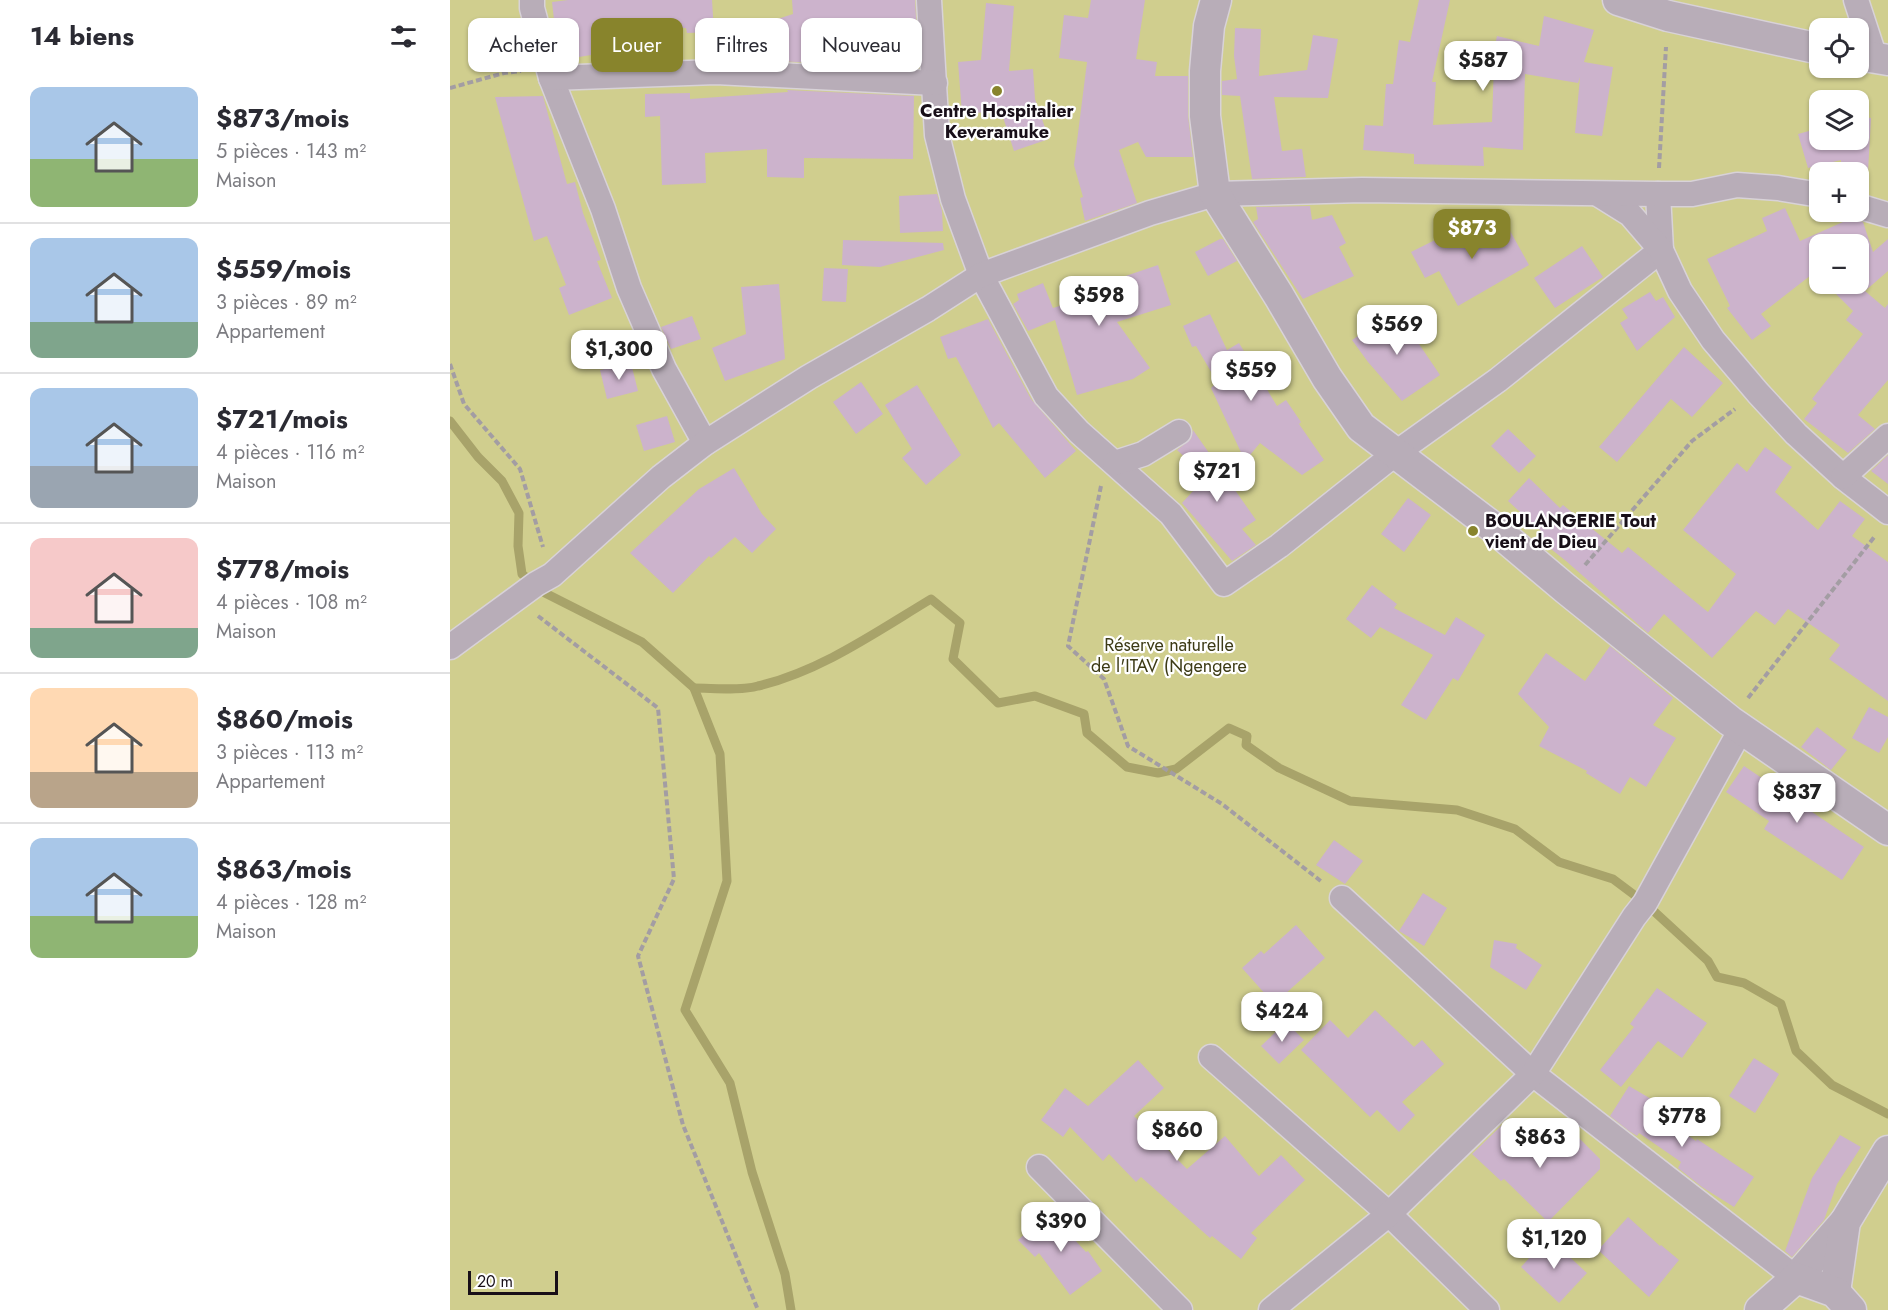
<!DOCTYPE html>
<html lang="fr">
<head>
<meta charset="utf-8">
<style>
  :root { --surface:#fff; --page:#f7f7f7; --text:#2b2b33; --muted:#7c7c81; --line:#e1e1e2; --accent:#88842c }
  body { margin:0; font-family:Jost,sans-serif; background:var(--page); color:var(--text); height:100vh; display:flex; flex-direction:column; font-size:22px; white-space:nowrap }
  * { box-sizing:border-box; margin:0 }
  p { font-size:20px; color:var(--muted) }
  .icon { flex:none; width:33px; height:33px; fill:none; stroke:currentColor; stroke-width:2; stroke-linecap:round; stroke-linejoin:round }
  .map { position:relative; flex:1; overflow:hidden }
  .panel { display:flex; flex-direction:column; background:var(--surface); width:450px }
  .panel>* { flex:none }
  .guide { position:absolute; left:18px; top:18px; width:570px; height:54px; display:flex; gap:12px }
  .controls { position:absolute; left:1359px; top:18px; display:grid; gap:12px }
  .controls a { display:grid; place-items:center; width:60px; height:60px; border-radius:12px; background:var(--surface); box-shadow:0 2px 4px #0004; font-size:30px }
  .scale { position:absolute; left:18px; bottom:15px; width:90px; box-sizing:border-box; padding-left:6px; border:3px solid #180f18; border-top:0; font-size:16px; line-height:21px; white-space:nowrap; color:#180f18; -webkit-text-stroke:4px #fff; paint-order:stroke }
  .price { position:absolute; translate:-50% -51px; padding:0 14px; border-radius:12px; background:#fff; color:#222; font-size:20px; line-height:39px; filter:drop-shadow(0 2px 3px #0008) }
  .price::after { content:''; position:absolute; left:50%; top:36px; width:18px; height:14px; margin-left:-9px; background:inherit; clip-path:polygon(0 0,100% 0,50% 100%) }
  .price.current { background:var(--accent); color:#fff }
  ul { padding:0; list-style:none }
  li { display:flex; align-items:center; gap:18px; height:150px; padding:0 30px }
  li+li { border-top:2px solid var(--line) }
  li span { display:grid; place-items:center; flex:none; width:168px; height:120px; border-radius:12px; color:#555 }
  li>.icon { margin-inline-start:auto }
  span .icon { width:72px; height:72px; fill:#fffc; stroke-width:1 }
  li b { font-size:26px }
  h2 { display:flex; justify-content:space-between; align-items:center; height:72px; padding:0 30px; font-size:26px }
  .tag { padding:0 21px; border-radius:12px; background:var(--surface); box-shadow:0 2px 4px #0004; font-size:21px; line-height:54px }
  .tag.current { background:var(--accent); color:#fff }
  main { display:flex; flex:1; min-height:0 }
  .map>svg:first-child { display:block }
  .green { fill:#d0ce8e; fill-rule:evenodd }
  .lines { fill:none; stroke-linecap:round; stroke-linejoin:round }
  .stream { stroke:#a8a36a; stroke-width:9 }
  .building { fill:#ccb3cc }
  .minor-casing { stroke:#d8d2d8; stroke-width:27 }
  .tertiary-casing { stroke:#d8d2d8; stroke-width:33 }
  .path { stroke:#a39da3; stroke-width:4; stroke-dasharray:6 3; stroke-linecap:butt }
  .minor { stroke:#b8adb8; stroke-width:24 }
  .tertiary { stroke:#b8adb8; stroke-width:30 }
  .poi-dot { fill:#88842c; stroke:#fff; stroke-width:2 }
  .labels { text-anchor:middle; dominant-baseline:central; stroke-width:4.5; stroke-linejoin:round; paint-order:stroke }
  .poi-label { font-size:18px; font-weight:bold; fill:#180f18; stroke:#fff }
  .park-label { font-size:18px; fill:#3d3b16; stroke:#fff }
</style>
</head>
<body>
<main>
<section class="panel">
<h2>14 biens<svg class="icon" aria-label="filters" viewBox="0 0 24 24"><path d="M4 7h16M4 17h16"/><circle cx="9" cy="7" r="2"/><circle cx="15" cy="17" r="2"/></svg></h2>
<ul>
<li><span style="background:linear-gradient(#a9c7e8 60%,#8fb573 0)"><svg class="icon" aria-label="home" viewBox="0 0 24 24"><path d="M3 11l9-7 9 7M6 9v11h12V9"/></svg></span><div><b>$873/mois</b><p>5 pièces · 143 m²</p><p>Maison</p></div></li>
<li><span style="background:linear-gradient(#a9c7e8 70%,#7fa58c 0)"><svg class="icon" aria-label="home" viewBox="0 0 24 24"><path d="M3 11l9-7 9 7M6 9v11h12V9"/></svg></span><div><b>$559/mois</b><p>3 pièces · 89 m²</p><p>Appartement</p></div></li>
<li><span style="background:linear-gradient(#a9c7e8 65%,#9aa5b1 0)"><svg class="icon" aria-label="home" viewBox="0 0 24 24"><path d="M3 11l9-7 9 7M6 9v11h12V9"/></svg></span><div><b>$721/mois</b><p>4 pièces · 116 m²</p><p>Maison</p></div></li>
<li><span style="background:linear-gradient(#f6c9c9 75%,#7fa58c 0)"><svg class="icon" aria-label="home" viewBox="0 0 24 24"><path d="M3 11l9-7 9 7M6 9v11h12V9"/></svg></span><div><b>$778/mois</b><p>4 pièces · 108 m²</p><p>Maison</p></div></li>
<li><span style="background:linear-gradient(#ffd9b3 70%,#b9a48a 0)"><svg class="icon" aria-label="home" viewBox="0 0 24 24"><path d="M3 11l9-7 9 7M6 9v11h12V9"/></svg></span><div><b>$860/mois</b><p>3 pièces · 113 m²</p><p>Appartement</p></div></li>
<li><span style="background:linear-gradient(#a9c7e8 65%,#8fb573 0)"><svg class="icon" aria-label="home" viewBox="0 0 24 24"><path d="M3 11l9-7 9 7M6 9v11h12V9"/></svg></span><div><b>$863/mois</b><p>4 pièces · 128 m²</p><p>Maison</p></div></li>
</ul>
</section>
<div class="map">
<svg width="1438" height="1310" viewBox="0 0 1438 1310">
  <rect width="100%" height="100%" fill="#fcf7fc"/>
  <!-- green -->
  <path class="green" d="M0,0H1438V1310H0ZM1370,28H1408V68H1370ZM1370,100H1408V140H1370ZM1370,172H1408V212H1370ZM1370,244H1408V284H1370Z"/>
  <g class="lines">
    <!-- stream -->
    <g class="stream">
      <path d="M0,421L28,457L52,481L69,513L68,546L72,574L95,593L192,642L244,688L270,754L277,881L235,1010L280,1083L302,1172L335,1274L341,1310"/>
      <path d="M244,688C263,688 290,691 308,686C371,671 426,632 481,599L510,623L503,659L548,703L585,696L634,714L637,733L677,767L708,773L726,769L779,728L797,736L796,745L829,768L900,801L1007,810L1065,829L1109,862L1163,879L1195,903L1258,961L1267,977L1294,983L1331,1004L1346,1051L1382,1085L1438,1114"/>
    </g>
  </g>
  <!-- building -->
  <g class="building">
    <path d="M118,0H262L264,32L237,33L236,28L167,27L171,50L111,60L107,46L102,2Z"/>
    <path d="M342,0H465L469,68L327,61L315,23L343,14Z"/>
    <path d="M641,0H695L686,59L707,62L705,76H738V116L743,157H696L688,142L669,150L687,203L635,221L630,198L633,197L624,165L637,62L609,58L614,15L638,18Z"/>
    <path d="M969,0H1000L982,82H986L983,125L1042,122L1044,63L1041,62L1047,36L1089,46L1094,16L1144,30L1134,62L1163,67L1152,136L1125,133L1130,77L1128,83L1075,74L1073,150L1033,147L1034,166L964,164V154L913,150L915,125L933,126L936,84H943L949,40L960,42Z"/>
    <path d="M536,3L564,6L559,71L583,69L585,99L599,139L564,151L551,111L512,114L508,62L531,60Z"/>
    <path d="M785,28L811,29L809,76L857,70L863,35L888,39L878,98L824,97L832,151L852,149L856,177L802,179L790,96L772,95V81L787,79L784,56Z"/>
    <path d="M337,90L464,96L463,159L354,158V178L317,177V149L255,153L256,183L212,185L210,116L195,117V94L240,93V99L338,92Z"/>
    <path d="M93,96L117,184L125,182L133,213L151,260L147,261L162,298L119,315L109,288L116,285L97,236L84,241L45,97Z"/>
    <path d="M1408,117L1421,118L1418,172H1391V160L1358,168L1348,134L1370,128V140H1408Z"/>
    <path d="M487,194L492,211L493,231L450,233L449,196Z"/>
    <path d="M860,206L862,220L882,215L896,243L889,247L904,276L853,299L803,222L808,219L806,207Z"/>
    <path d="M1335,208L1350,241L1402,218L1413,222L1423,252L1438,239V271L1415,291L1435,308L1438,304V380L1408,415L1425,429L1398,453L1354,419L1367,403L1362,399L1413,334L1396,320L1403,311L1376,284H1408V244H1370V277L1365,272L1311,314L1321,326L1302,340L1277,308L1280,306L1257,259L1317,231L1312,218Z"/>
    <path d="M1054,220L1079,265L1008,306L989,271L975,278L961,252L1009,228L1016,241Z"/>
    <path d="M770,239H773L787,261L758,276L745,252Z"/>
    <path d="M393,240L493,243L494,250L430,267L392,265Z"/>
    <path d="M1132,246L1153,277L1105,308L1084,278Z"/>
    <path d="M708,265L721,305L667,322L700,368L683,379L627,395L605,320L578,331L563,304L569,300L567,294L593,283L603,308L648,294L646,286Z"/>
    <path d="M374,268L398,269L396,302L372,301Z"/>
    <path d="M329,284L335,359L275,381L262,348L296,334L291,287Z"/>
    <path d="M1200,292L1206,301L1213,297L1225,317L1187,351L1170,323L1178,318L1172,309Z"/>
    <path d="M946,310L990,375L952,401L918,362L902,340Z"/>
    <path d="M760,314L777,350L789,343L827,406L836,400L851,422L849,424L874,460L852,475L810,443L795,461L761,388L767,382L746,346L742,347L733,326Z"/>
    <path d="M242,316L251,339L221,349L211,327Z"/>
    <path d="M538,319L581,399L626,451L595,478L549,423L543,428L506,357L498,359L490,337Z"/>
    <path d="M1234,347L1273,383L1242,417L1221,399L1167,462L1149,447Z"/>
    <path d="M181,363L188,391L157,399L150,370Z"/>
    <path d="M411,382L433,414L406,434L383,402Z"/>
    <path d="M467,385L511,455L476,485L452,458L462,449L435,405Z"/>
    <path d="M217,416L225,442L194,451L186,425Z"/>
    <path d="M1058,429L1086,456L1069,473L1041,446Z"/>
    <path d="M743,430L806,520L792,529L806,545L782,561L732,503L756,477L727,450L741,439Z"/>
    <path d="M1315,447L1342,467L1325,492L1368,530L1390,501L1415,519L1402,536L1438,562V701L1379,659L1390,645L1338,609L1325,625L1306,611L1262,658L1214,614L1198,633L1116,561L1086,537L1091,531L1058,501L1079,478L1110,508L1113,505L1172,553L1178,547L1258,612L1286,574L1233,530L1287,463L1297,472Z"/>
    <path d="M1438,455V484L1421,471Z"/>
    <path d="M284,468L312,514L326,529L302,553L285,537L261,558L259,556L223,593L180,553L249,489Z"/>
    <path d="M958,498L981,515L954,552L931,534Z"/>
    <path d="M922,585L947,604L944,608L995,635L1006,617L1035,635L1008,681L1003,678L976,720L951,705L983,655L930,627L921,638L896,619Z"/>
    <path d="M1160,646L1223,698L1203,725L1226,738L1196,787L1180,777L1170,794L1136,773L1137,771L1089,746L1099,727L1068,694L1096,653L1135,681Z"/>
    <path d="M1419,707L1438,717V737L1429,753L1402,738Z"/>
    <path d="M1367,727L1397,750L1381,770L1351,747Z"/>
    <path d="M1294,766L1414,847L1392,880L1314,829L1319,821L1276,792Z"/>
    <path d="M884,840L913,861L895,884L866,865Z"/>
    <path d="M973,893L997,908L974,946L949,931Z"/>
    <path d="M846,925L875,958L824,1004L792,968L811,951L814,954Z"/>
    <path d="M1044,940L1067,944L1066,948L1092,965L1076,990L1040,967Z"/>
    <path d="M1207,988L1257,1023L1232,1058L1208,1041L1171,1087L1150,1070L1184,1027L1180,1024Z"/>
    <path d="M925,1010L964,1047L972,1040L994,1064L952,1102L965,1115L949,1132L927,1110L920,1117L851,1050L880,1020L898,1038Z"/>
    <path d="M836,1022L854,1040L829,1064L811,1046Z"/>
    <path d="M1304,1058L1329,1074L1305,1113L1279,1096Z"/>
    <path d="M688,1060L714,1088L684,1116L737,1169L775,1136L809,1176L831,1155L855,1180L801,1233L807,1238L791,1259L762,1236L760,1238L691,1177L686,1182L659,1154L653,1161L620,1127L613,1137L591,1120L615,1088L638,1106Z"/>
    <path d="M1179,1086L1208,1103L1203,1111L1246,1141L1247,1139L1304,1177L1284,1207L1252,1187L1228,1168L1231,1162L1189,1133L1187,1136L1179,1131L1160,1116Z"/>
    <path d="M1054,1123L1093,1160L1122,1131L1150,1159V1169L1098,1222L1054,1179L1051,1181L1022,1154Z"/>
    <path d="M1390,1135L1411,1147L1387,1184L1374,1220L1342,1257L1335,1251L1362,1178Z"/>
    <path d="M599,1212L636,1252L638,1251L652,1271L620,1295L589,1253L585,1257L568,1240Z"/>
    <path d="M1178,1217L1210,1246L1211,1245L1229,1260L1199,1297L1148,1250Z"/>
    <path d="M1098,1237L1137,1273L1109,1303L1071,1267Z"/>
  </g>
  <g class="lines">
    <defs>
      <g id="minor">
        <path d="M82,0V8L101,78L153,209L179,288L214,369L255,443"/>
        <path d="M479,0L487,135L503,199L531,275L596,396L629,432L721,514L774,584L829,546L946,453L1048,380L1211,250L1208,194"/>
        <path d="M1406,0L1425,58"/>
        <path d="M101,78L266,72L485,83"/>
        <path d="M1148,194L1180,214L1211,250L1230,291L1263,340L1308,393L1346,434L1393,477L1438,512"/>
        <path d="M1408,206L1438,215"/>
        <path d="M665,463L693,454L729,432"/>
        <path d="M1393,477L1438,436"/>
        <path d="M0,647L86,584L102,575L211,477L255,443L359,377L478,309L531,275L700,213L765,194L912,190L1208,194H1242L1287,185L1328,188L1370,195"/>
        <path d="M892,898L1083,1074L1346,1278"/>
        <path d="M761,1057L939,1214L1037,1310"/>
        <path d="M589,1167L730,1310"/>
        <path d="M821,1310L939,1214L1083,1074L1184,917L1195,903L1291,729"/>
      </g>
      <g id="tertiary">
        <path d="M766,0L759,26L755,71V116L765,194L829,296L877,378L911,427L1040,525L1116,589L1280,721L1438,830"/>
        <path d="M1168,0L1218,16L1370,49"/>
        <path d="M1408,55L1438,60"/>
        <path d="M1346,1278L1395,1222"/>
        <path d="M1385,1292L1395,1222L1438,1151"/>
        <path d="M1310,1310L1346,1278L1385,1292L1401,1310"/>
      </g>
    </defs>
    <!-- minor casing -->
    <use href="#minor" class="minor-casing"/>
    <!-- tertiary casing -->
    <use href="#tertiary" class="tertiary-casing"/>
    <!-- path -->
    <g class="path">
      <path d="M0,88L54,73L71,71"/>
      <path d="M1209,168L1216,47"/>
      <path d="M0,364L14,404L70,469L93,547"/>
      <path d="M651,486L618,646L654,679L678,746L772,804L872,882"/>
      <path d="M1135,565L1242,441L1285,409"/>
      <path d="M88,616L208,708L224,879L188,956L233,1125L308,1310"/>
      <path d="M1298,698L1425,536"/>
    </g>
    <!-- minor -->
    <use href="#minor" class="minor"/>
    <!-- tertiary -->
    <use href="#tertiary" class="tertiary"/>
  </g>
  <!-- markers -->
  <g class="poi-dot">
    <circle cx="547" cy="91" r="6"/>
    <circle cx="1023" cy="531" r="6"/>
  </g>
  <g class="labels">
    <!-- poi labels -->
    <g class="poi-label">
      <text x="547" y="111">Centre Hospitalier<tspan x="547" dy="21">Keveramuke</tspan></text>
      <text x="1035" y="521" text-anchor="start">BOULANGERIE Tout<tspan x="1035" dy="21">vient de Dieu</tspan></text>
    </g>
    <!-- park labels -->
    <g class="park-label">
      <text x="719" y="645">Réserve naturelle<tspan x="719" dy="21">de l'ITAV (Ngengere</tspan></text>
    </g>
  </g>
</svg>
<div class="controls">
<a><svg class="icon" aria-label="locate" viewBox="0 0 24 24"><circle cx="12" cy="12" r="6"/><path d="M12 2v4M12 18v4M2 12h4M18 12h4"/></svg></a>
<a><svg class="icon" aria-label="layers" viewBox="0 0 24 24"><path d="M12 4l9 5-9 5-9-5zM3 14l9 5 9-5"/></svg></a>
<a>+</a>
<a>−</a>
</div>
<div class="scale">20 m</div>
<b class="price" style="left:1033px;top:92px">$587</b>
<b class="price current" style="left:1022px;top:260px">$873</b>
<b class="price" style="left:649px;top:327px">$598</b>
<b class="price" style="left:947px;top:356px">$569</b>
<b class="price" style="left:169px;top:381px">$1,300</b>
<b class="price" style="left:801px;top:402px">$559</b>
<b class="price" style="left:767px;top:503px">$721</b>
<b class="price" style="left:1347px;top:824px">$837</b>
<b class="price" style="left:832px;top:1043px">$424</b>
<b class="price" style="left:1232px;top:1148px">$778</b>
<b class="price" style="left:727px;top:1162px">$860</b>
<b class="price" style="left:1090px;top:1169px">$863</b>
<b class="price" style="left:611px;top:1253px">$390</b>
<b class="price" style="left:1104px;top:1270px">$1,120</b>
<div class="guide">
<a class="tag">Acheter</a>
<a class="tag current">Louer</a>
<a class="tag">Filtres</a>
<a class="tag">Nouveau</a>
</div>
</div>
</main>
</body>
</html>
